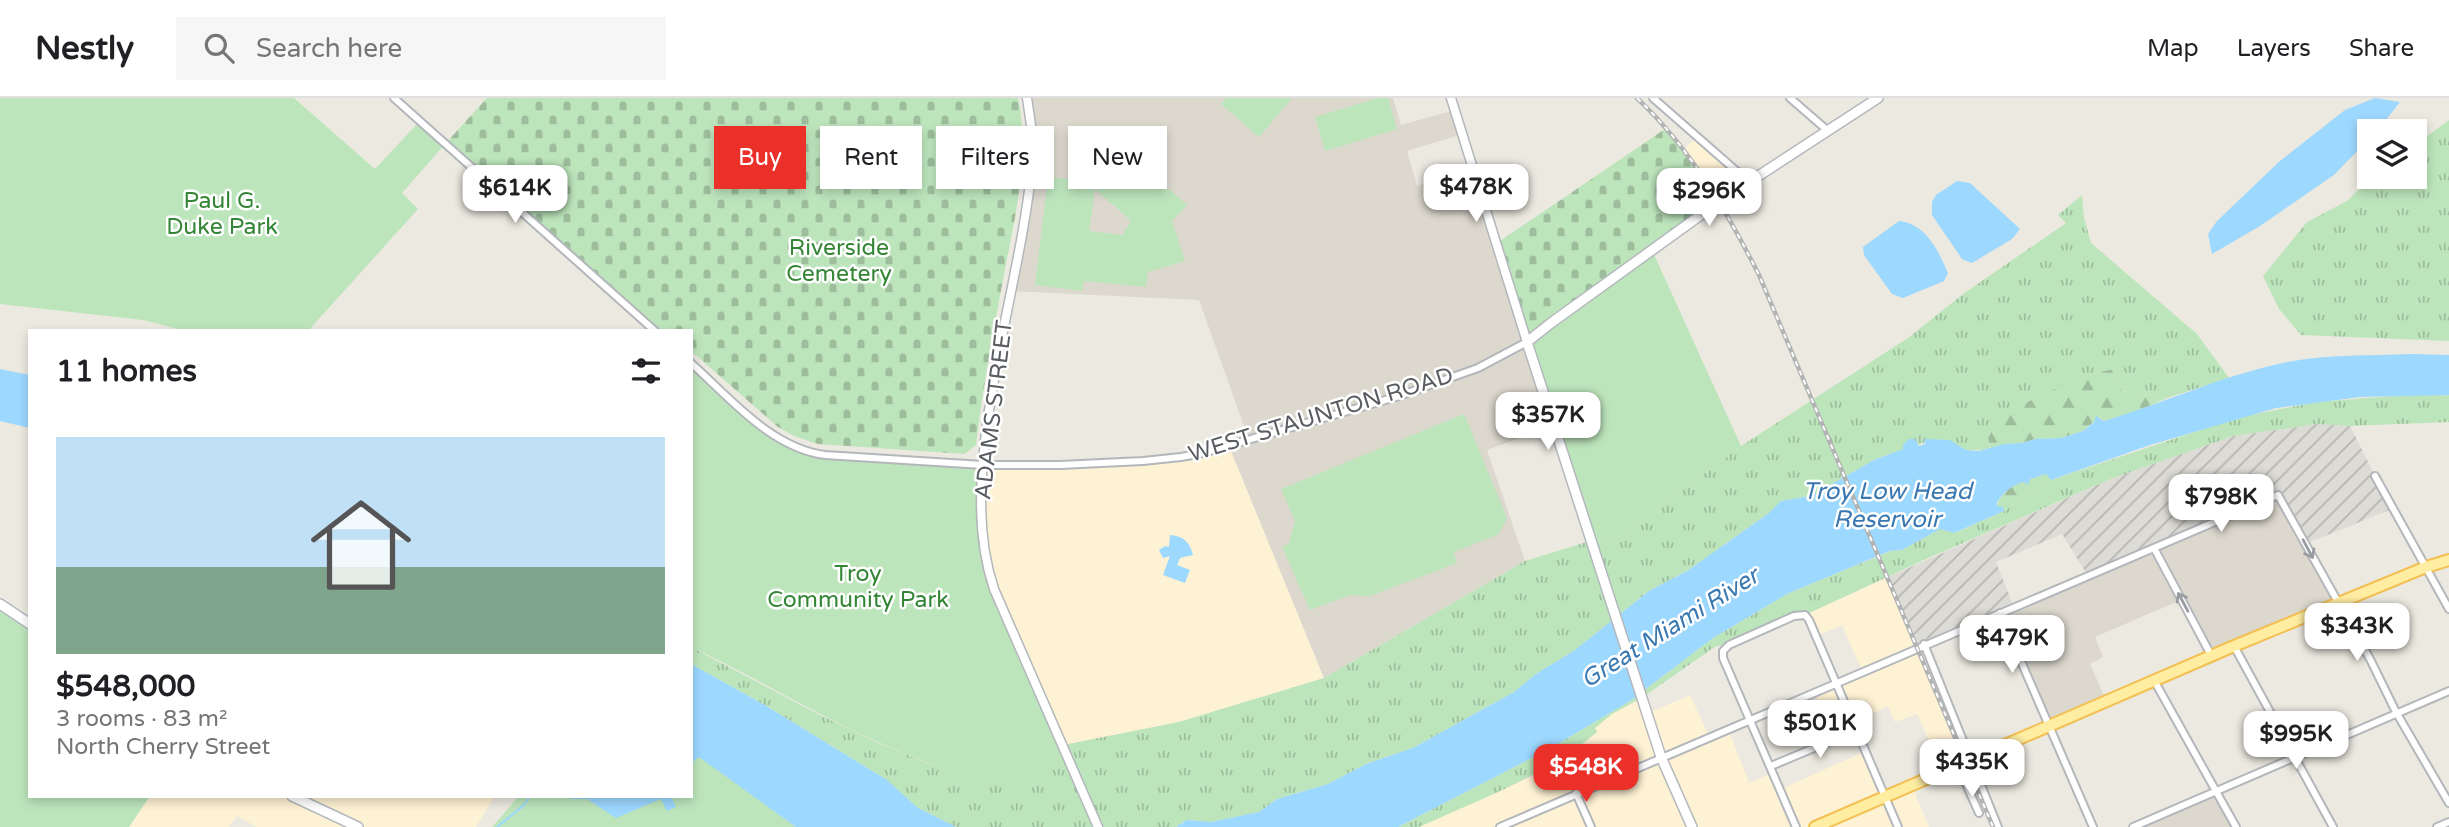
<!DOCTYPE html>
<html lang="en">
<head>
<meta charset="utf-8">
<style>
  :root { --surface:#fff; --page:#f6f6f6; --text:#202124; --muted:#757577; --line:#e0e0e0; --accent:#ea3028 }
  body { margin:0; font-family:"Varela Round",sans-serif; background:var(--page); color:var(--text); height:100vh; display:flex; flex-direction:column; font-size:26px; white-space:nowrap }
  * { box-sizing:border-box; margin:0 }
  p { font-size:23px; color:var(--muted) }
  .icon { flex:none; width:38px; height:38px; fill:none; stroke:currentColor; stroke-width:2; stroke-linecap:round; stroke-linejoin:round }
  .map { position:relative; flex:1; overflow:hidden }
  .drawer { position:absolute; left:28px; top:231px; width:665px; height:469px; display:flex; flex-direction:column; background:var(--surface); border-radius:0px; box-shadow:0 4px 10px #0003 }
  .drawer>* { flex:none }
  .top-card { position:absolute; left:714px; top:28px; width:665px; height:63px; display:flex; gap:14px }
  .fabs { position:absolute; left:2357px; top:21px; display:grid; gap:14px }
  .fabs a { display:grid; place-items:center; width:70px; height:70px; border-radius:0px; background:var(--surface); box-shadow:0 4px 10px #0003; font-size:35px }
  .price { position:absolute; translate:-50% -60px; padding:0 16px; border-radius:14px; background:#fff; color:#222; font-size:23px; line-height:46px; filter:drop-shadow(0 2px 4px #0008) }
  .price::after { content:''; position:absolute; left:50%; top:42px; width:21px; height:16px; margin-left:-10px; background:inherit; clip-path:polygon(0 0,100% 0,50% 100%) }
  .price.selected { background:var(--accent); color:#fff }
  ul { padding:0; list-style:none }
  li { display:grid; align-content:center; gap:14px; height:371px; padding:0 28px }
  li span { display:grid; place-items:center; height:217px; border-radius:0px; color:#555 }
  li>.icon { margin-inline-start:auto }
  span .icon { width:126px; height:126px; fill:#fffc; stroke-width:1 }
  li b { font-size:30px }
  h2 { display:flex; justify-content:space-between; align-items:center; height:84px; padding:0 28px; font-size:30px }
  .pill { padding:0 24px; border-radius:0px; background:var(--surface); box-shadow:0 4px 10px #0003; font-size:24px; line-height:63px }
  .pill.selected { background:var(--accent); color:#fff }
  header { display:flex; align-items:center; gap:42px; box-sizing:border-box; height:98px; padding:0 35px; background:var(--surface); border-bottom:2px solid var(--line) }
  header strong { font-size:33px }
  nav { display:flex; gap:38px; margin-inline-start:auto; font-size:24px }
  .search { width:490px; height:63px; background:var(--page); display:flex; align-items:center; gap:18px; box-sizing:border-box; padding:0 24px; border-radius:0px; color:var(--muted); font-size:26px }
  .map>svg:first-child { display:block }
  .commercial { fill:#fef2d4 }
  .industrial { fill:url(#industrial-furrows) }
  .education { fill:#dcd8ce }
  .grass { fill:url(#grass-tufts) }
  .forest { fill:url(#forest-firs) }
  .cemetery { fill:url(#cemetery-stones) }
  .park { fill:#bde5bc; fill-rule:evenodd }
  .water { fill:#9dd8ff }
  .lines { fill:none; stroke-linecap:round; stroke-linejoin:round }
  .stream { stroke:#9dd8ff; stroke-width:2 }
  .minor-casing { stroke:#b3b7bb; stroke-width:10 }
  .tertiary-casing { stroke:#b3b7bb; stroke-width:11 }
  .secondary-casing { stroke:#b4b8bd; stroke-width:12 }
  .primary-casing { stroke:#f2c053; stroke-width:14 }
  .minor { stroke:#fff; stroke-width:6 }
  .tertiary { stroke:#fff; stroke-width:8 }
  .secondary { stroke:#fff; stroke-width:9 }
  .primary { stroke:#ffeda2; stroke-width:10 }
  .rail-casing { stroke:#b2b3b3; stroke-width:4.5 }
  .rail { stroke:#fff; stroke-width:2; stroke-dasharray:5; stroke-linecap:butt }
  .oneway { stroke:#9b9ea0 }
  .labels { text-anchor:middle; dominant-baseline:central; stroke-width:5; stroke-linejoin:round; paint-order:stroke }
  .park-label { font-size:23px; fill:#348535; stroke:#fff }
  .street-label { font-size:23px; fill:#595d61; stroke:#fff }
  .water-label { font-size:24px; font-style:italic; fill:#3b78b1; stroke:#fff }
</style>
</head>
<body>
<header>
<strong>Nestly</strong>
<div class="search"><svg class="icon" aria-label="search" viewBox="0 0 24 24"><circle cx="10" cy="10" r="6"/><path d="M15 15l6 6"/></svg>Search here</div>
<nav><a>Map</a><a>Layers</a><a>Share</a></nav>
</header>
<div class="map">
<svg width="2449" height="729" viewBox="0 0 2449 729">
  <defs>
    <pattern id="industrial-furrows" width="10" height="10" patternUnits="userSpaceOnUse" patternTransform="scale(1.75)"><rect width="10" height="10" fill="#dddbd5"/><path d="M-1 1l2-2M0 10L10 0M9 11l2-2" fill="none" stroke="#b6b5b0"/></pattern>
    <pattern id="grass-tufts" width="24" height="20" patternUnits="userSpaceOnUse" patternTransform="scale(1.75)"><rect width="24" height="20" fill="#bde5bc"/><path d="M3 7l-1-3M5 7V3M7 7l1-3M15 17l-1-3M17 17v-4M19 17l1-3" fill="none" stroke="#9dbd9c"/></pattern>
    <pattern id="forest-firs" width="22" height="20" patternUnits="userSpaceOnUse" patternTransform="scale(1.75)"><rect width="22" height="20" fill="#bde5bc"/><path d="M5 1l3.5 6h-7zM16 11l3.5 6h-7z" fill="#9dbd9c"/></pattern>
    <pattern id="cemetery-stones" width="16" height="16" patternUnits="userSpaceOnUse" patternTransform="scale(1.75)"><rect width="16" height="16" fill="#bde5bc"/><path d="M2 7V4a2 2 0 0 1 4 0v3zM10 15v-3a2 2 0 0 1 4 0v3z" fill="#9dbd9c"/></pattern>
  </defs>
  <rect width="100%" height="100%" fill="#ece9e0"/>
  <!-- commercial -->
  <g class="commercial">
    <path d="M1697,39L1749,84L1720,103L1683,53Z"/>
    <path d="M1229,348L1324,580L1179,624L1063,647L999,502L985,455L983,367L1153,363Z"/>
    <path d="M1888,479L1964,665L1943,674L1917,616L1895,624L1888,608L1854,624L1848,612L1827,621L1814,594L1862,573L1842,527L1816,538L1805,517Z"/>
    <path d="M1690,597L1709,638L1728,630L1749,685L1774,674L1781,691L1866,653L1886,698L1912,688L1929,729H1419L1535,677L1583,646L1597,634L1595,630L1612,616L1643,599L1648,615Z"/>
    <path d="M150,698H495L476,729H257L237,718L229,729H129Z"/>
  </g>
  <!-- industrial -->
  <path class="industrial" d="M2317,326L2350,328L2392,411L2305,446L2088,478L2062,436L1996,464L2014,509L1916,550L1888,479L2113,380L2233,338Z"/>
  <!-- education -->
  <g class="education">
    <path d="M1027,0H1393L1401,27L1455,12L1463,36L1407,53L1417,88L1474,71L1554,327L1487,352L1525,463L1324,580L1229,348L1249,342L1199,202L1010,193L1031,81Z"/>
    <path d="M2278,397L2337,506L2212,559L2181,502L2095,539L2103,559L2090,566L2107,604L2049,628L2000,515Z"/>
    <path d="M2217,694L2236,729H2140Z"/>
  </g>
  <!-- grass -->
  <g class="grass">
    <path d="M2449,22V243L2301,237L2279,211L2263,178L2307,124L2347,103L2371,79H2415V47Z"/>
    <path d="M2082,97L2084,119L2091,145L2197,236L2229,280L2167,300L2122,293L2113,271L2077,280L1987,336L1991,352H1966L1950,342L1926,344L1874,362L1811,398L1781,403L1769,415L1687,473L1649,493L1575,552L1536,576L1514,594L1413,650L1366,666L1328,686L1277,701L1259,714L1211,724L1187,722L1176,729H956L918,710L887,682L763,606L691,566V549L814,614L878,645L930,666L980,680H1011L1063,647L1179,624L1324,580L1525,463L1593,442L1619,439L1741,348L1908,240L1963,196L2066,125L2058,117Z"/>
    <path d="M2406,297H2449V324L2350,328L2317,326L2233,338L2113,380L1926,461L1805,517L1729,547L1716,548L1643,599L1612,616L1595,630L1597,634C1545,678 1481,701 1419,729H1398L1551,650L1630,603L1713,540L1789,495L1891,453L1902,452L1940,431L1955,435L2004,413L2051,382L2236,320L2316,304Z"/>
  </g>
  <!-- forest -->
  <g class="forest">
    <path d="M2113,271L2122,293L2167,300L2138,313L2104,323L2099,319L2083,333L2061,340L2035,341L2022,345L1999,348L1991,352L1987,336L2001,317L2077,280Z"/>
    <path d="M2046,376L2051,382C2035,392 2020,403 2004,413L2003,409L1997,408C2001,387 2028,382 2046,376Z"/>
  </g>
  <!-- cemetery -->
  <g class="cemetery">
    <path d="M487,0H1018C1030,58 1016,114 1005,171C994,230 983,288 976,347L965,356L818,346L794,338L778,329L691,253V233H655L445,46Z"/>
    <path d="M1665,31L1720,103L1527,244L1497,145Z"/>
  </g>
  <!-- park -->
  <g class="park">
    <path d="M0,0H294L375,71L420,23L445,46L402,95L418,111L308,233H185L143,222L0,206Z"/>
    <path d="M1226,0H1292L1259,39L1221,6Z"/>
    <path d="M1378,0H1388L1397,31L1325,53L1315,19Z"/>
    <path d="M1105,35L1187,107L1172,123L1185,163L1148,174L1146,189L1084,183L1082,193L1035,187L1048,79L1085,83L1073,71ZM1095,91L1131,123L1122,137L1089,133Z"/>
    <path d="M1652,152L1741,348L1619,439L1593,442L1527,244Z"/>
    <path d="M691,265L765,330L807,353L983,367L981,381L991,480L1072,668C1042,674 1012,683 982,680C957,678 929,665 906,656C831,626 764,583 691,549Z"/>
    <path d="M1464,316L1507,420L1499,436L1454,454L1457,465L1370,498L1350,497L1310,512L1282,449L1289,446L1295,423L1281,391Z"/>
    <path d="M0,506L30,526V698H150L129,729H0Z"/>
    <path d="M691,652L796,729H492L519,698H691Z"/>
  </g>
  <!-- water -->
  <g class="water">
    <path d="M2375,0L2400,4L2377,33H2370L2369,41L2334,77L2260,128L2212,156L2208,136L2217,123L2280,63L2345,12Z"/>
    <path d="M1957,83L1970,85L2020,131L2012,141L1972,165L1962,161L1932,117V104L1936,97Z"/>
    <path d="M1899,123C1926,126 1938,152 1948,175L1944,183L1903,200L1892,196L1864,157L1863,149Z"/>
    <path d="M2412,256L2449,257V297L2360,299L2276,310L2150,347L2051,382L2046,376L2030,381L2028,387L2024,384C2012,387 2004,394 1997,404V408L2003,409L2004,413L1954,435L1940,431L1902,452L1890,453L1789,495L1713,540L1630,603L1551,650L1398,729H1176L1187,722L1211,724L1259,714L1277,701L1328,686L1366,666L1413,650L1514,594L1536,576L1575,552L1649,493L1687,473L1769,415L1781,403L1811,398L1874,362L1903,351V347L1909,341H1915L1919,348L1925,346L1924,341L1950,342L1966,352L1979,353L2004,346L2022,345L2035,341L2061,340L2083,333L2094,324L2096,318L2104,323C2164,305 2221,278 2283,265C2323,256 2371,258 2412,256Z"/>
    <path d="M0,271L30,277V330L0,323Z"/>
    <path d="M1170,437C1183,438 1190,444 1193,457L1180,460L1177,467L1190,472L1185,485L1163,477L1170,458L1163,460L1159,452L1165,448L1169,449Z"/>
    <path d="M691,566L763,606L887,682L918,710L956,729H796L699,659L694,663L691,674Z"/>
    <path d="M570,698H671L676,709L667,713L661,701L616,720L587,701H570Z"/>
  </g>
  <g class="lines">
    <!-- stream -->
    <path class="stream" d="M497,729L524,707L530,698"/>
    <defs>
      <g id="minor">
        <path d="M394,0L655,233"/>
        <path d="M1653,0L1749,84"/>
        <path d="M1790,0L1827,32"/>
        <path d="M691,265C730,300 771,350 825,357L983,367H1060L1143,363L1181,359L1203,355L1399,298L1478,270L1527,244"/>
        <path d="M2375,378L2449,511"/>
        <path d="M2154,450L2212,559"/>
        <path d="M2000,515L2093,729"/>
        <path d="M1924,546L1998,729"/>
        <path d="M2234,548L2333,729"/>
        <path d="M2155,584L2236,729"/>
        <path d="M1771,668L1857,632"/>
        <path d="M1958,668L1979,715"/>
        <path d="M1576,695L1591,729"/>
        <path d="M1500,729L2278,397L2370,561L2396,614L2449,705"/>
        <path d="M1796,729L1723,560V553L1729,547L1794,518L1805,517L1809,522L1898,729"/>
        <path d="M2133,729L2449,593"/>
        <path d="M2437,729L2449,724"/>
      </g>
      <g id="tertiary">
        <path d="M1027,0L1032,34V68C1023,155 998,240 987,327C980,382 976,437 994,491L1098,729"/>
        <path d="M1451,0L1527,244"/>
      </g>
      <g id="secondary">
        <path d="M0,506L30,526"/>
        <path d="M292,698L358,729"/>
        <path d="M1692,729L1661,659L1527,244L1551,225L1720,103L1878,0"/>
      </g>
      <path id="primary" d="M1815,729L2234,548L2426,469L2449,462"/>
    </defs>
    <!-- minor casing -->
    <use href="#minor" class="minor-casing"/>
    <!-- tertiary casing -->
    <use href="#tertiary" class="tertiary-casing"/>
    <!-- secondary casing -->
    <use href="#secondary" class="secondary-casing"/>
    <!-- primary casing -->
    <use href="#primary" class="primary-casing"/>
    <!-- minor -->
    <use href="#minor" class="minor"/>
    <!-- tertiary -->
    <use href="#tertiary" class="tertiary"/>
    <!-- secondary -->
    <use href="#secondary" class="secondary"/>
    <!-- primary -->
    <use href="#primary" class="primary"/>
    <defs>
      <path id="rail" d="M1637,0C1691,51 1726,112 1759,177L1993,729"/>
    </defs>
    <!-- rail casing -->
    <use href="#rail" class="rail-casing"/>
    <!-- rail -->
    <use href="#rail" class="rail"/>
  </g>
  <!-- one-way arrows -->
  <defs><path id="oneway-shaft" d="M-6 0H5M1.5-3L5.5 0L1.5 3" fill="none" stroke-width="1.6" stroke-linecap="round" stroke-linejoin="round" transform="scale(1.75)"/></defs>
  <g class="oneway">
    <use href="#oneway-shaft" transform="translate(2308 451) rotate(62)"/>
    <use href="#oneway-shaft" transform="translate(2183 504) rotate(-118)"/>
  </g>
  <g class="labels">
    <!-- park labels -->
    <g class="park-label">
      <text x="222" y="103">Paul G.<tspan x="222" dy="26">Duke Park</tspan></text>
      <text x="839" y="150">Riverside<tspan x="839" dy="26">Cemetery</tspan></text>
      <text x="858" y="476">Troy<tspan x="858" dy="26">Community Park</tspan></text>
    </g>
    <!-- street labels -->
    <g class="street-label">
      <text transform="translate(994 312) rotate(-83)">ADAMS STREET</text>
      <text transform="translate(1321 317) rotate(-17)">WEST STAUNTON ROAD</text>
    </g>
    <!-- water labels -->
    <g class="water-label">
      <text x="1887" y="393">Troy Low Head<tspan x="1887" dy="28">Reservoir</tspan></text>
      <text transform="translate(1670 530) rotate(-32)">Great Miami River</text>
    </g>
  </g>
</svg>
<div class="fabs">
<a><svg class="icon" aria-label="layers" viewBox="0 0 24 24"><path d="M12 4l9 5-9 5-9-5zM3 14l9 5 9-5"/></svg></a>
</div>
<b class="price" style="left:1476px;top:126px">$478K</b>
<b class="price" style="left:515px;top:127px">$614K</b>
<b class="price" style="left:1709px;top:130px">$296K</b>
<b class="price" style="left:1548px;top:354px">$357K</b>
<b class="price" style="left:2221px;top:436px">$798K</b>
<b class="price" style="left:2357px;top:565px">$343K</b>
<b class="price" style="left:2012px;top:577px">$479K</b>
<b class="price" style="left:1820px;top:662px">$501K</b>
<b class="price" style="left:2296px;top:673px">$995K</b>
<b class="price" style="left:1972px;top:701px">$435K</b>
<b class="price selected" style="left:1586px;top:706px">$548K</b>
<div class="top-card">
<a class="pill selected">Buy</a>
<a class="pill">Rent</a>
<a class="pill">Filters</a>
<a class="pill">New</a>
</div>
<section class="drawer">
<h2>11 homes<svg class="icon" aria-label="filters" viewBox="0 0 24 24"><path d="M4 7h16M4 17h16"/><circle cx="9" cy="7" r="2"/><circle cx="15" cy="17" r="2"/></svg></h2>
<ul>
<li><span style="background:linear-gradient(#bfe0f5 60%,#7fa58c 0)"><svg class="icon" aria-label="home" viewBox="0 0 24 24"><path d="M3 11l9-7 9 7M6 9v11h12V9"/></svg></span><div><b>$548,000</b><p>3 rooms · 83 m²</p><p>North Cherry Street</p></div></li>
</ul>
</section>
</div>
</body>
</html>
